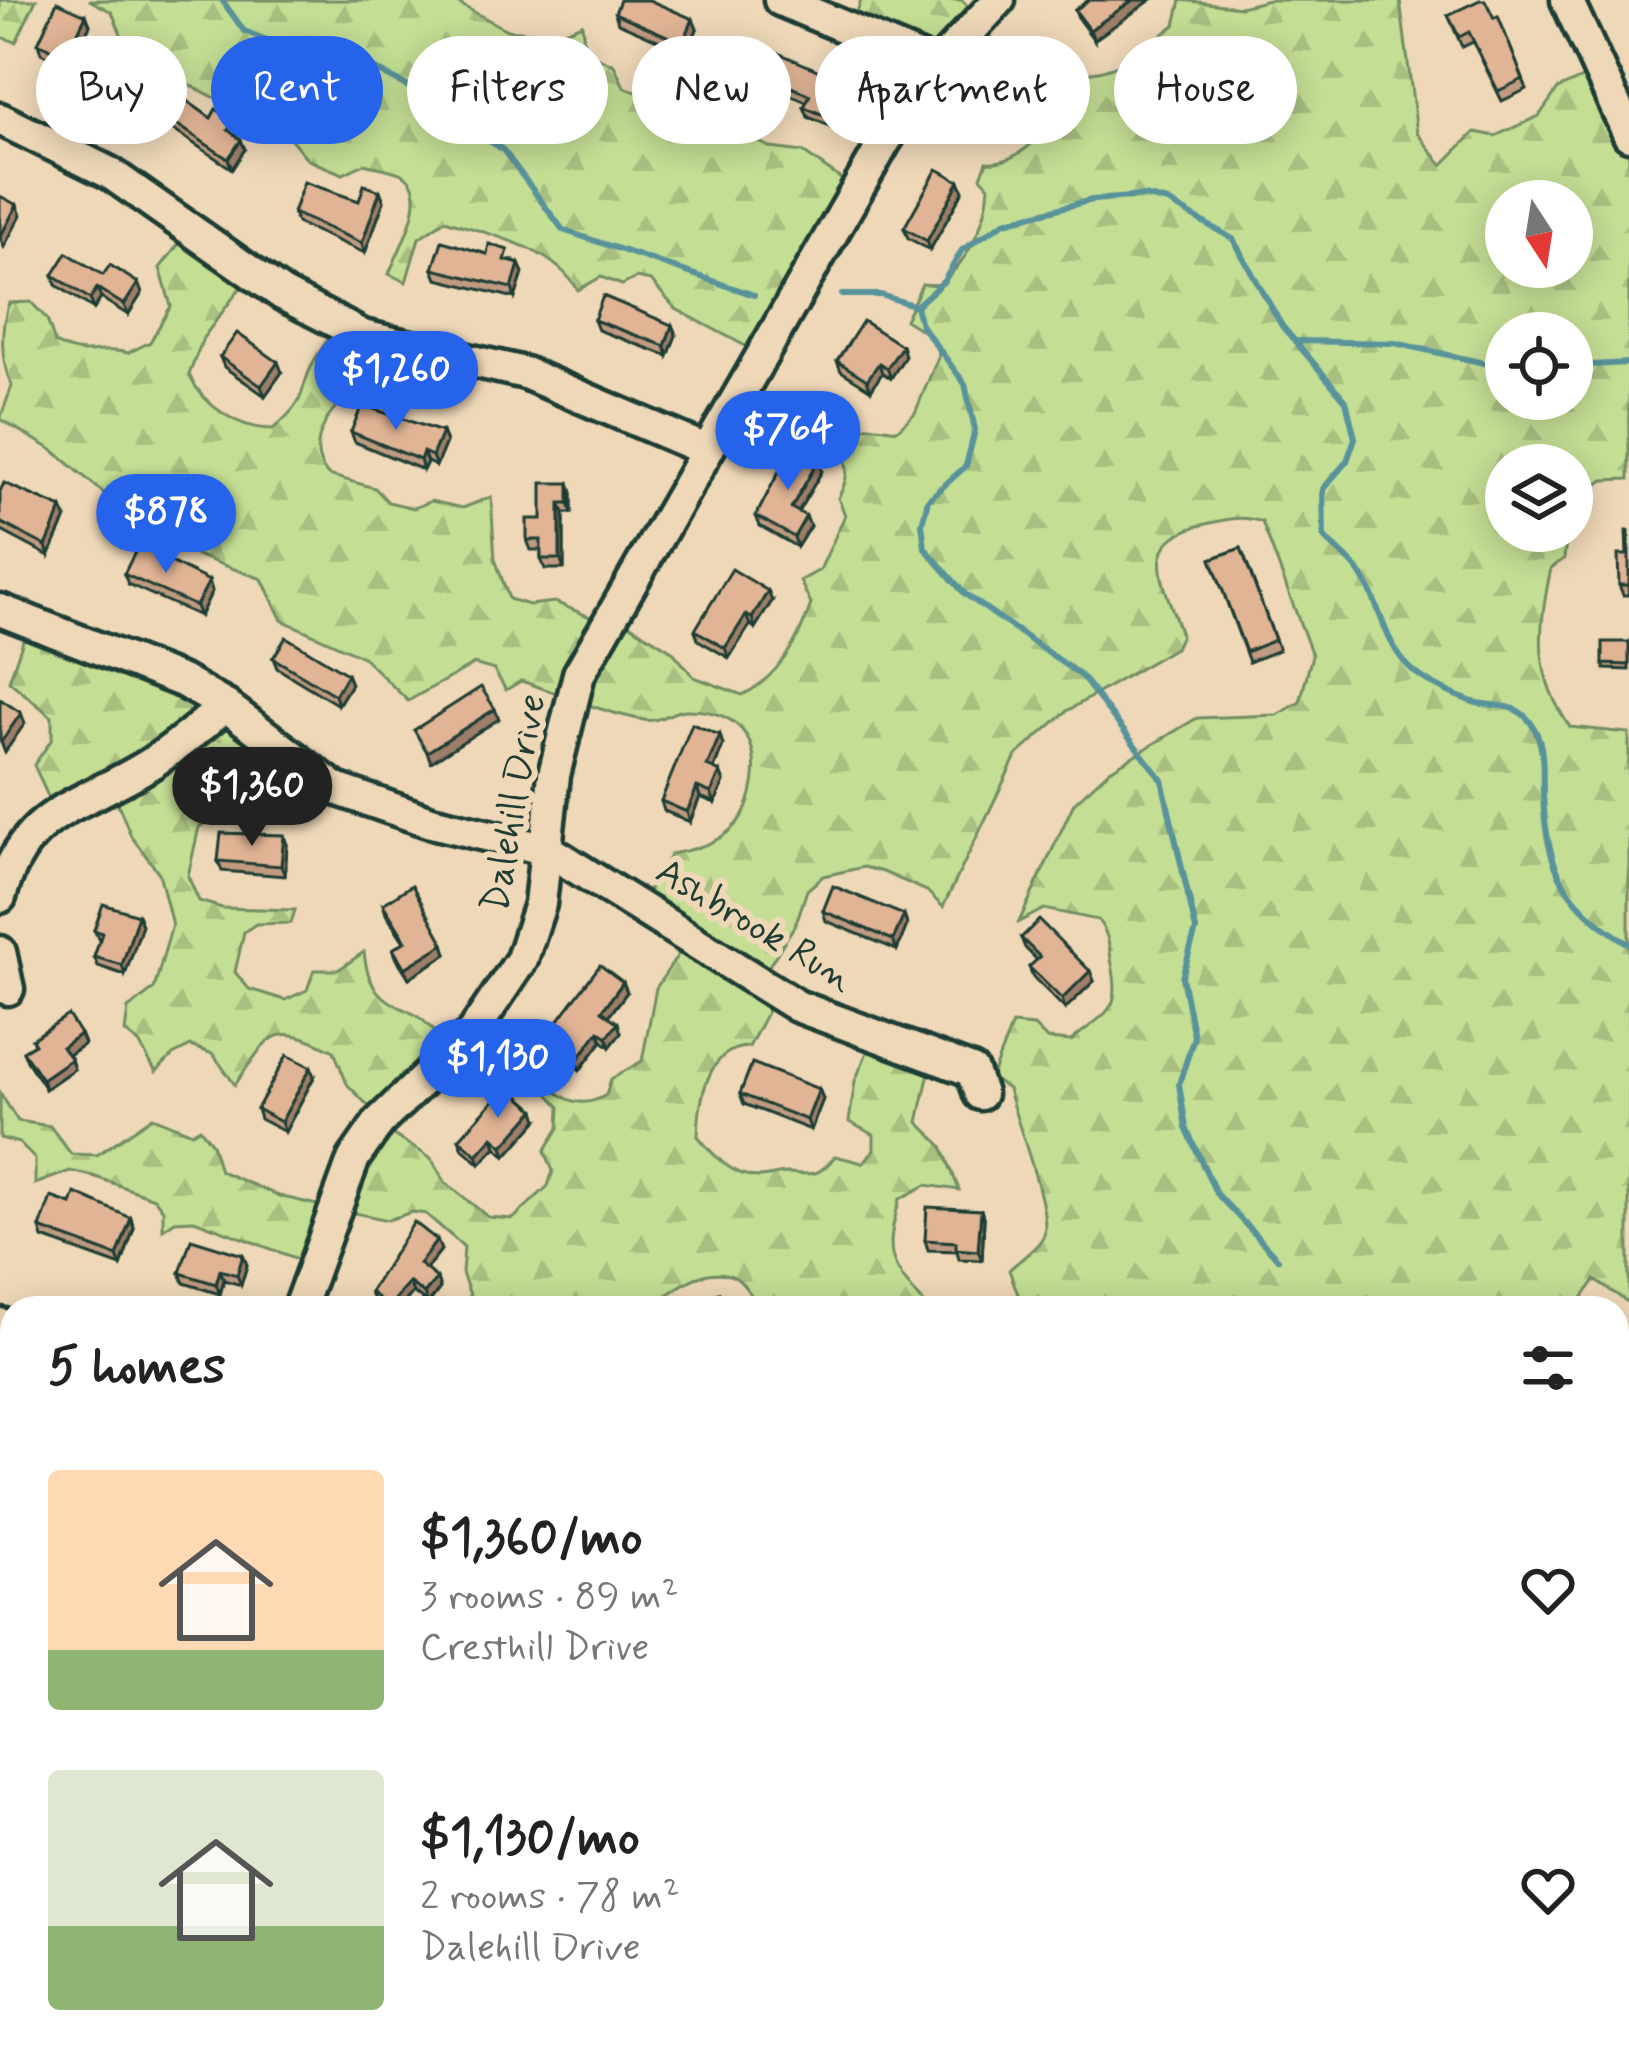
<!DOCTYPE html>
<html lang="en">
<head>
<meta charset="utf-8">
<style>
  :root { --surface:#fff; --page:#f6f6f6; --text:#222; --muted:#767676; --accent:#2563eb }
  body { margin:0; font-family:Mynerve,sans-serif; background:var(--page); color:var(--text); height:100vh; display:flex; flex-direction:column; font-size:45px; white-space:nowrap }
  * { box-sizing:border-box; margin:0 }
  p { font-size:39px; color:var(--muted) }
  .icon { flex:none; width:66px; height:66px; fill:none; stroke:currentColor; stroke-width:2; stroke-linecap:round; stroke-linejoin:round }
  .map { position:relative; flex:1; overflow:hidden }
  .details { position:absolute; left:0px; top:1296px; width:1629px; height:771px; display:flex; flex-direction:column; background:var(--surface); border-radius:36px 36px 0 0; box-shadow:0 6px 30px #0003 }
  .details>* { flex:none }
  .hud { position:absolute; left:36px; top:36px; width:1557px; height:108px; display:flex; gap:24px }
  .needle { width:78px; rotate:168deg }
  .controls { position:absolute; left:1485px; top:180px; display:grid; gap:24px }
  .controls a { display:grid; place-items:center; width:108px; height:108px; border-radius:50%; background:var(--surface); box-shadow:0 6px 30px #0003; font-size:60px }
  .price { position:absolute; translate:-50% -102px; padding:0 27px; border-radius:42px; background:var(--accent); color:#fff; font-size:39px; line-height:78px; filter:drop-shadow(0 3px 6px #0008) }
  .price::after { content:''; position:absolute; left:50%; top:72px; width:36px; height:27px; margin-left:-18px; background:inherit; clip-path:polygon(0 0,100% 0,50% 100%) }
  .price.selected { background:#222; color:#fff }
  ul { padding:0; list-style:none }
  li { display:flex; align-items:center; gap:36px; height:300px; padding:0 48px }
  li span { display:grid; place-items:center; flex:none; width:336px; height:240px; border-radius:12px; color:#555 }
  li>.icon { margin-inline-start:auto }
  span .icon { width:144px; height:144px; fill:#fffc; stroke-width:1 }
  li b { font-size:51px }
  h2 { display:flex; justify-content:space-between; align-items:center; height:144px; padding:0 48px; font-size:51px }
  .tag { padding:0 42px; border-radius:54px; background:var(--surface); box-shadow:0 6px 30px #0003; font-size:42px; line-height:108px }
  .tag.selected { background:var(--accent); color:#fff }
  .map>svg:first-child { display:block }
  .forest { fill:url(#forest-firs); stroke:#728e64; stroke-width:3; fill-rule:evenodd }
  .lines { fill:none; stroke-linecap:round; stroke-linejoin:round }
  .stream { stroke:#59939b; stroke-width:6 }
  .minor-casing { stroke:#1f3d34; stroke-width:39 }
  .minor { stroke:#efd8b8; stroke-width:30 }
  .wall { fill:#c19b80; stroke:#1f3d34; stroke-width:3 }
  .shaded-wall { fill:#9d7e68; stroke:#1f3d34; stroke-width:3 }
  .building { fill:#e0b495; stroke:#1f3d34; stroke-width:3 }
  .labels { text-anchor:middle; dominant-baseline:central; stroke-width:12; stroke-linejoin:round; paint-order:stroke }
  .street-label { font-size:39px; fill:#1f3d34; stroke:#efd8b8 }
</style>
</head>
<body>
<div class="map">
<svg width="1629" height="2065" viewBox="0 0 1629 2065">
  <defs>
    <pattern id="forest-firs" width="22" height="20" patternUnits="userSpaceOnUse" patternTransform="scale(3)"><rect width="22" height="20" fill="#c4de94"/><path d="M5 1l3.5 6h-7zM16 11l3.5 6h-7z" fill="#a8bf80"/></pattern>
  </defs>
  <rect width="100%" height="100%" fill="#efd8b8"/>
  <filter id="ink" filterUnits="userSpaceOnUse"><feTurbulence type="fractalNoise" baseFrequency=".00833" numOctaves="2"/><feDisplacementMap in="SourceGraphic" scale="24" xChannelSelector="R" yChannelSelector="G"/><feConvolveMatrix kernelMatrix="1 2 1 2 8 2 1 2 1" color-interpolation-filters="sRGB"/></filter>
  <g filter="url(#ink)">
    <!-- forest -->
    <g class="forest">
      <path d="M0,0H36L16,42L0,37Z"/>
      <path d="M89,0H452L507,30L557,34L582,24L585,52L614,65L624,87L662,102L679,93L720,88L730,105L743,112L754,139L771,148L803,152L851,186L753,350L676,309L651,281L636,278L622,285L601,277L578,290C551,246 493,236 445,220L419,238L406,282L389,274C398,250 434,191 402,174C391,169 375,167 364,164L343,174L308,160L287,134L178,79L150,86L137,111L113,94L128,51L112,12Z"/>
      <path d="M861,0H962L975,14L940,56L855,19Z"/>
      <path d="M1181,0L1240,7L1269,0H1400L1417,133L1442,165L1475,132L1495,136L1539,116L1558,89L1593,73L1629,138V479L1604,480L1572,502V465H1506V531H1567L1564,559L1551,568C1538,630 1533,674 1570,727L1629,733V1303L1595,1280L1575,1308H1014L1019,1297L1009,1270C1019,1260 1037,1249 1043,1237C1054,1215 1015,1119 1008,1089L991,1078L1012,1024L1034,1026L1047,1039L1071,1041C1107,1010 1122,1013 1112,964C1108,945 1111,938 1098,920L1044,909L1019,922L1074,803L1110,770L1197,718L1277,715L1300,702L1312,655L1262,522C1241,515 1227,519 1206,524C1134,540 1165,582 1181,635L1175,648L1067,711L1016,756L943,907L927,891L883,872L864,867L823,876L807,890L796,923L760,980L776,995L749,1047C707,1047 699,1101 698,1136C713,1155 732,1177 759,1177C768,1177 778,1173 787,1173C812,1174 818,1178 835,1156L863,1163L874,1150V1135L849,1122L855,1081L872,1040L932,1059L918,1122L942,1146L959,1190L926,1185L900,1199C883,1257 889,1263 928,1308H761C754,1300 745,1284 736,1278C706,1261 670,1293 649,1308H463L470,1295L462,1273L464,1247L426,1214L412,1212L388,1220L335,1209L311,1264L194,1220L175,1221L163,1229V1210L154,1198L93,1176L70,1171L35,1184V1159L19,1143L0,1138V1093L18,1121L50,1126L71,1154L97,1155L153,1117L192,1133L200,1128L212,1144L220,1171L279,1196L334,1209L380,1127L431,1158L445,1182L488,1217L513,1219L548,1186L553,1171L545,1151L559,1128L560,1107L544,1089L509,1076L473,1038L479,1030C494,1040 514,1050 527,1063C551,1085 569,1117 606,1095L611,1079L642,1061L656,988L689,938L643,898L671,854C705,848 737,837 749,801C765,748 746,710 687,710C672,710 659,723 644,720C600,712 562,694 521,681L506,690L494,670L474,664L408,701L363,657L282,620L262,579L152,539L124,537L112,500L54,451L0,419L12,386C0,361 0,327 9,303L31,302L47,319L55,343C88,361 98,345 128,353L150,342L171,306L160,268L194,224L250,275L203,338L189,375C205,407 238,429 273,429C311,396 296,395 314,361C322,346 334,332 343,318L357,327L339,376L348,394C327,413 304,448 328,475L375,488L388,502L414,508L431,501L463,508L491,497L495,559L509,599L529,605L555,602L604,623L613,614L672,651L694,677L742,695C776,680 800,639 811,604L800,581L820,570L845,515L838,498C846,483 852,466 840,451C854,422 868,425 897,430L915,413L939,355L931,336L905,320L922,284L940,285C968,260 987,223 989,186L981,177L987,162C1020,166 1052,125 1067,98C1073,86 1069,82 1079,73C1120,73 1143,49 1175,25ZM1506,201H1572V267H1506ZM1506,333H1572V399H1506Z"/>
      <path d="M29,623L66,635L279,751L243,793L240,818L211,819L199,827L188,876L199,901L222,908L295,910L291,923L256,924L244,932L235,972L249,989L285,1000L307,990L314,970H338L364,952C368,990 380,998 412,1013C427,1020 442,1041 454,1053L377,1115L347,1084L334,1051C274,1020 271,1033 235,1085L213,1054L191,1046L173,1055L156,1072L139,1043L125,1032L128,1009L154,989L172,925L159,873L131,836L112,789L54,810L34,765L52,739V717L9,681Z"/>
      <path d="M0,1320L12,1323V1391L0,1416Z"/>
      <path d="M0,1458L12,1470V1598L0,1596Z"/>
      <path d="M349,2055H403L411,2065H331Z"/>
      <path d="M531,2055H764L775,2065H520Z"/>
      <path d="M863,2055H956L961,2065H850Z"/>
      <path d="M1491,2055H1593L1601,2065H1488Z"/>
    </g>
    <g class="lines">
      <!-- stream -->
      <g class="stream">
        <path d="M222,0L244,31L297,52L375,69L420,93L503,150L563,230L754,295"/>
        <path d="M842,295H881L916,306L944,281L962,250L1005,222L1092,200L1144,196L1168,202L1233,239L1282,326L1346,401L1355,438L1347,461L1323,489L1324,537C1334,548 1348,558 1357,569C1380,598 1381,638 1408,666C1424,682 1452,695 1473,702C1494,708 1516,701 1531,723C1546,745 1542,768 1543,794C1546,869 1565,905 1629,944"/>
        <path d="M916,306L921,325L965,384L975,430L966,466L928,500L922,524L925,548L965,594L1081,676L1162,780L1196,930L1182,977L1194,1037L1179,1084L1186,1128L1216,1193L1278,1259"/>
        <path d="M1298,341L1395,343L1506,368"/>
        <path d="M1572,366L1629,363"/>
      </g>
      <defs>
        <g id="minor">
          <path d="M780,0L937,66"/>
          <path d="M1567,0L1629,135"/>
          <path d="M0,119L110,173L282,294L363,336L525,373L706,450"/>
          <path d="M0,610L182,681L226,706L336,789L431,822L548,850L797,1006L972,1071L980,1094"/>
          <path d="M0,897C24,809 78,808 145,767C174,750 199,726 226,706"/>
          <path d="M0,952L8,989"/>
          <path d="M299,1308L354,1158L379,1122L473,1032L522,959L540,904L554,775L579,674L885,141L937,66L999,0"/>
          <path d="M0,1324L12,1327"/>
          <path d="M1617,1584L1629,1585"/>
          <path d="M0,1605L12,1607"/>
          <path d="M0,1952L12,1939"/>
          <path d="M0,2007L12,2042"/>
          <path d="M973,2055L978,2065"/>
          <path d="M1033,2065L1041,2055"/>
        </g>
      </defs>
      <!-- minor casing -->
      <use href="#minor" class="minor-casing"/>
      <!-- minor -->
      <use href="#minor" class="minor"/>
    </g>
    <!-- wall -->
    <g class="wall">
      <path d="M1089,0L1094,40L1079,20L1075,10Z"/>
      <path d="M615,13L697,29L687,53L618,23Z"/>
      <path d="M86,15L90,25L85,35L96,40L99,50L87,75L41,53L38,43Z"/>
      <path d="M1448,15L1494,18L1498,16L1527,89L1502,101L1473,42L1462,47Z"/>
      <path d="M763,75L842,81L845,91L830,126L808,117L804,107L807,102L767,85Z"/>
      <path d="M1042,78L1002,128L983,112L979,103Z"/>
      <path d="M166,117L211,118L234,121L238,131L235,135L245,149L232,169L169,127Z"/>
      <path d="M959,181L963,191L930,250L908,238L904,228Z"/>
      <path d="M380,191L384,201L365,253L297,223L293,213L359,201Z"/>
      <path d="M512,260L511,261L519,264L523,273L515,298L437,279L433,269Z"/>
      <path d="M53,275H103L142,293L128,315L101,298L94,309L56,285Z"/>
      <path d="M594,320L672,325L676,335L668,356L598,330Z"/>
      <path d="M902,346L905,356L891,378L882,373L871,390L841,371L837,361Z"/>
      <path d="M220,357L282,372L265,396L224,367Z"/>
      <path d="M351,432H442L446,442L436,466L427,462L423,470L355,442Z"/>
      <path d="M822,471L798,512L810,526L797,547L760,526L756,516Z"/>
      <path d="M569,483L572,493V513H564V569H545L541,559V550H531L527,540Z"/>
      <path d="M0,491L62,508L66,518L49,556L0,530Z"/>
      <path d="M1241,548L1279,650L1249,662L1211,559Z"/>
      <path d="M1627,555L1629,595H1623L1619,585Z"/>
      <path d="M124,574L209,581L212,591L200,616L128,584Z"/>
      <path d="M772,601L755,628L750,625L729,658L698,640L695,630Z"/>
      <path d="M1629,642V670L1605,669L1603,664Z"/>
      <path d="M273,658L347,674L351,684L338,705L277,668Z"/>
      <path d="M723,745L714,769L720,772L724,782L715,803L700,797L690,822L664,811L661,801Z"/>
      <path d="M287,845L285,876L222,871L218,861Z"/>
      <path d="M383,904L444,944L447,954L409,978L397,959L393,949L404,942L386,914Z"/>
      <path d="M823,911L904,915L907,925L897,950L826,921Z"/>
      <path d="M138,915L142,925L125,975L98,966L94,957L100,941L94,930Z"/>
      <path d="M1021,938L1090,971L1094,981L1065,1009L1033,977L1029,967L1037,960L1025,948Z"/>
      <path d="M623,982L627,992L609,1016L621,1033L610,1047L602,1041L580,1070L549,1046L546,1037Z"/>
      <path d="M80,1034L84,1044L68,1055L74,1069L45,1089L27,1061L23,1051L34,1044L32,1039Z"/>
      <path d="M314,1077L285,1132L260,1119L257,1109Z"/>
      <path d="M819,1089L823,1099L811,1130L744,1104L740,1094Z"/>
      <path d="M538,1120L506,1156L496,1147L480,1164L463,1149L459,1139Z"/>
      <path d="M981,1210L984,1220L982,1260L959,1259L957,1251L928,1250L925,1240Z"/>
      <path d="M40,1228H134L121,1266L43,1238Z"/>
      <path d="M441,1250L426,1269L440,1288L428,1304L413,1292L400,1308H381L374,1302L370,1292Z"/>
      <path d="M243,1255L247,1265L241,1285L224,1280L220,1294L184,1283L180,1273Z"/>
      <path d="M12,1688V1753H9L6,1742H0V1703H4Z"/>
      <path d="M70,2055H128L119,2065H80Z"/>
    </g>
    <!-- shaded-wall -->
    <g class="shaded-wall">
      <path d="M1133,0H1151L1094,40L1090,30Z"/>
      <path d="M86,15L90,25L82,41L78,32Z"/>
      <path d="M693,19L697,29L687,53L683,43Z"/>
      <path d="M96,40L99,50L87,75L84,65Z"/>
      <path d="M1039,68L1042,78L1002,128L999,119Z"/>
      <path d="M842,81L845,91L830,126L826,116Z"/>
      <path d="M234,121L238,131L232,140L228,130Z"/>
      <path d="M241,140L245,149L232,169L228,159Z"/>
      <path d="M959,181L963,191L930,250L927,241Z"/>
      <path d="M380,191L384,201L365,253L362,243Z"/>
      <path d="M17,205L21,215L4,247L0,237Z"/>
      <path d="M519,264L523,273L515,298L512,288Z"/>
      <path d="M138,283L142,293L128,315L124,305Z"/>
      <path d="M97,288L101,298L94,309L90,299Z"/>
      <path d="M672,325L676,335L668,356L665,346Z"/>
      <path d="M902,346L905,356L891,378L887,368Z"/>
      <path d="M278,362L282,372L265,396L261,386Z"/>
      <path d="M879,363L882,373L871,390L867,380Z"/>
      <path d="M442,432L446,442L436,466L432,456Z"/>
      <path d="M423,452L427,462L423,470L420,460Z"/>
      <path d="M818,461L822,471L795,517L791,508Z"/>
      <path d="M569,483L572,493V513L569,503Z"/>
      <path d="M560,503L564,513V569L560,559Z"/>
      <path d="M62,508L66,518L49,556L46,546Z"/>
      <path d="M806,516L810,526L797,547L794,537Z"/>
      <path d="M209,581L212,591L200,616L196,606Z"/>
      <path d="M768,591L772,601L755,628L752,618Z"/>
      <path d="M746,615L750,625L729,658L725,648Z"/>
      <path d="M347,674L351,684L338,705L335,695Z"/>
      <path d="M495,709L499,719L431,762L427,752Z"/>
      <path d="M21,713L25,723L5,752L1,742Z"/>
      <path d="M720,735L723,745L711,776L707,766Z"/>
      <path d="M720,772L724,782L715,803L711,793Z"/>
      <path d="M697,787L700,797L690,822L687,812Z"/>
      <path d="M284,835L287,845L285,876L281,866Z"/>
      <path d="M138,915L142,925L125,975L122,965Z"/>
      <path d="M904,915L907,925L897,950L893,940Z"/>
      <path d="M444,944L447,954L409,978L405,968Z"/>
      <path d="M1090,971L1094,981L1065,1009L1062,999Z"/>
      <path d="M623,982L627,992L605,1021L602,1011Z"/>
      <path d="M618,1023L621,1033L610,1047L607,1037Z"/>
      <path d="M599,1031L602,1041L580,1070L577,1060Z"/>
      <path d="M80,1034L84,1044L66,1056L62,1047Z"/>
      <path d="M71,1059L74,1069L45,1089L42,1079Z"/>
      <path d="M311,1067L314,1077L285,1132L281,1122Z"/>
      <path d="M819,1089L823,1099L811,1130L807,1120Z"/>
      <path d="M535,1110L538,1120L506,1156L503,1146Z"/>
      <path d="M493,1137L496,1147L480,1164L477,1155Z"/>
      <path d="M981,1210L984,1220L982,1260L978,1251Z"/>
      <path d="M131,1218L134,1228L121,1266L117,1256Z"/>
      <path d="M437,1240L441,1250L422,1274L419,1264Z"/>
      <path d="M243,1255L247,1265L241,1285L237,1275Z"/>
      <path d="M220,1270L224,1280L220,1294L216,1284Z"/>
      <path d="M437,1278L440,1288L428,1304L424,1294Z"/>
      <path d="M409,1282L413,1292L400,1308H389Z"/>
      <path d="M1623,1407L1626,1417L1617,1439V1421Z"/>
      <path d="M10,1824L12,1837L0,1858V1842Z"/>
      <path d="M115,2055H128L119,2065H110L108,2062Z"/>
    </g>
    <!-- building -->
    <g class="building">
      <path d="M620,0H649L693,19L683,43L615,13Z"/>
      <path d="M1089,0H1133L1090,30L1075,10Z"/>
      <path d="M1480,0H1485L1494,18L1498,16L1523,79L1498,91L1469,32L1459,37L1448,15Z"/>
      <path d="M57,2L86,15L78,32L96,40L84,65L38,43Z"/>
      <path d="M774,51L842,81L826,116L804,107L810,95L763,75Z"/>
      <path d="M1019,52L1039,68L999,119L979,103Z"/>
      <path d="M180,96L211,118L216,109L234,121L228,130L241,140L228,159L166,117Z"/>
      <path d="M937,169L959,181L927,241L904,228Z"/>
      <path d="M304,182L359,201L364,185L380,191L362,243L293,213Z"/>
      <path d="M0,196L17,205L0,237Z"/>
      <path d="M442,241L487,254L489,244L508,250L505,260L519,264L512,288L433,269Z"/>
      <path d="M67,253L103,275L110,265L138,283L124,305L97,288L90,299L53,275Z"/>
      <path d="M603,296L672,325L665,346L594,320Z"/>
      <path d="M863,321L902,346L887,368L879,363L867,380L837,361Z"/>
      <path d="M237,333L278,362L261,386L220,357Z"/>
      <path d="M362,405L442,432L432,456L423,452L420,460L351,432Z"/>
      <path d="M792,446L818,461L791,508L806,516L794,537L756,516Z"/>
      <path d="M4,483L62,508L46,546L0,522V491Z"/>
      <path d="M542,483H569V503H560V559H541V540H527V519H542Z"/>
      <path d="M1626,531H1629V596L1628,585H1619L1618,555H1627Z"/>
      <path d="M138,546L209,581L196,606L124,574Z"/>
      <path d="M1241,548L1275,640L1246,652L1211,559Z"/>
      <path d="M732,569L768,591L752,618L746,615L725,648L695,630Z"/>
      <path d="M286,637L347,674L335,695L273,658Z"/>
      <path d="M1603,642H1629V665L1603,664Z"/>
      <path d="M481,687L495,709L427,752L414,730Z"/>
      <path d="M0,699L21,713L1,742L0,741Z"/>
      <path d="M692,724L720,735L707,766L720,772L711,793L697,787L687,812L661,801Z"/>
      <path d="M221,833L284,835L281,866L218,861Z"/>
      <path d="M412,885L444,944L405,968L393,949L406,941L383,904Z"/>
      <path d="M833,886L904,915L893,940L823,911Z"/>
      <path d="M103,904L138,915L122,965L94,957L102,933L94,930Z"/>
      <path d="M1039,920L1090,971L1062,999L1029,967L1040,957L1021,938Z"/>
      <path d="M600,965L623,982L602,1011L618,1023L607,1037L599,1031L577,1060L546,1037Z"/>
      <path d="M68,1015L80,1034L62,1047L71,1059L42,1079L23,1051L35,1044L32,1039Z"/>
      <path d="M287,1055L311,1067L281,1122L257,1109Z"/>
      <path d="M752,1063L819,1089L807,1120L740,1094Z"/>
      <path d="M507,1086L535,1110L503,1146L493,1137L477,1155L459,1139Z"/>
      <path d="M75,1193L131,1218L117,1256L40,1228L51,1197L71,1204Z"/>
      <path d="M927,1207L981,1210L978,1251L956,1249V1242L925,1240Z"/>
      <path d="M414,1222L437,1240L419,1264L437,1278L424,1294L409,1282L389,1307L370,1292Z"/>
      <path d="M191,1239L243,1255L237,1275L220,1270L216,1284L180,1273Z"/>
      <path d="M719,1293L723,1308H690L689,1303Z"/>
      <path d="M1617,1405L1623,1407L1617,1421Z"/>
      <path d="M4,1687L12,1688V1743H6V1732H0V1703H4Z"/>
      <path d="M0,1818L10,1824L0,1842Z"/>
      <path d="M76,2055H115L108,2062L112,2065H87Z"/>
      <path d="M1121,2055H1137L1152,2065H1114Z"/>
    </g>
  </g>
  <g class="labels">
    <!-- street labels -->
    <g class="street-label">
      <text transform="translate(515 803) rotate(-80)">Dalehill Drive</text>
      <text transform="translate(754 926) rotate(31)">Ashbrook Run</text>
    </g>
  </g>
</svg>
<div class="controls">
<a><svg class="needle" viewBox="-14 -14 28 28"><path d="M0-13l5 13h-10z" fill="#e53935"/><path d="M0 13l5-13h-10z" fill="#767676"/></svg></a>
<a><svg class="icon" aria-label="locate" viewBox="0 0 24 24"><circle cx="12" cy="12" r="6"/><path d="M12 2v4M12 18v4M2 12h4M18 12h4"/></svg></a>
<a><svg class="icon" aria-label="layers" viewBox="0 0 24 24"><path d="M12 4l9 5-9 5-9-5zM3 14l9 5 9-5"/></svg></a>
</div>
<b class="price" style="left:396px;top:433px">$1,260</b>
<b class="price" style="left:788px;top:493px">$764</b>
<b class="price" style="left:166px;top:576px">$878</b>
<b class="price selected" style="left:252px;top:849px">$1,360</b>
<b class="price" style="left:498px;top:1121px">$1,130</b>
<div class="hud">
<a class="tag">Buy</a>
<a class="tag selected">Rent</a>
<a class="tag">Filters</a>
<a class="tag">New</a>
<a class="tag">Apartment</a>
<a class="tag">House</a>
</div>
<section class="details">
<h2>5 homes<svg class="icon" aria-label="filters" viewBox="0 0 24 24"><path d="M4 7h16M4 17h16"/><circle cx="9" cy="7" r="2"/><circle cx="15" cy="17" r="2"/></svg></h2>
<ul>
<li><span style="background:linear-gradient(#ffd9b3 75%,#8fb573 0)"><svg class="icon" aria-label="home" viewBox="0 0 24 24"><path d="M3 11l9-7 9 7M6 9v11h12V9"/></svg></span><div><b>$1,360/mo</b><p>3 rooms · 89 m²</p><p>Cresthill Drive</p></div><svg class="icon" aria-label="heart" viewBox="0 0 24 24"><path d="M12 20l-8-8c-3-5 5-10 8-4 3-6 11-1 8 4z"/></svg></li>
<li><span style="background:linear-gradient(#dfe7d0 65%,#8fb573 0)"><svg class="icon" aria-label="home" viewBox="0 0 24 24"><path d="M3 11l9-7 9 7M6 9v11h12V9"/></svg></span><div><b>$1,130/mo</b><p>2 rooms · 78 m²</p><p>Dalehill Drive</p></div><svg class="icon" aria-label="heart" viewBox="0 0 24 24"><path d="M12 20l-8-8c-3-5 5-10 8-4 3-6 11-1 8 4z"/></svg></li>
</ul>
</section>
</div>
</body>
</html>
